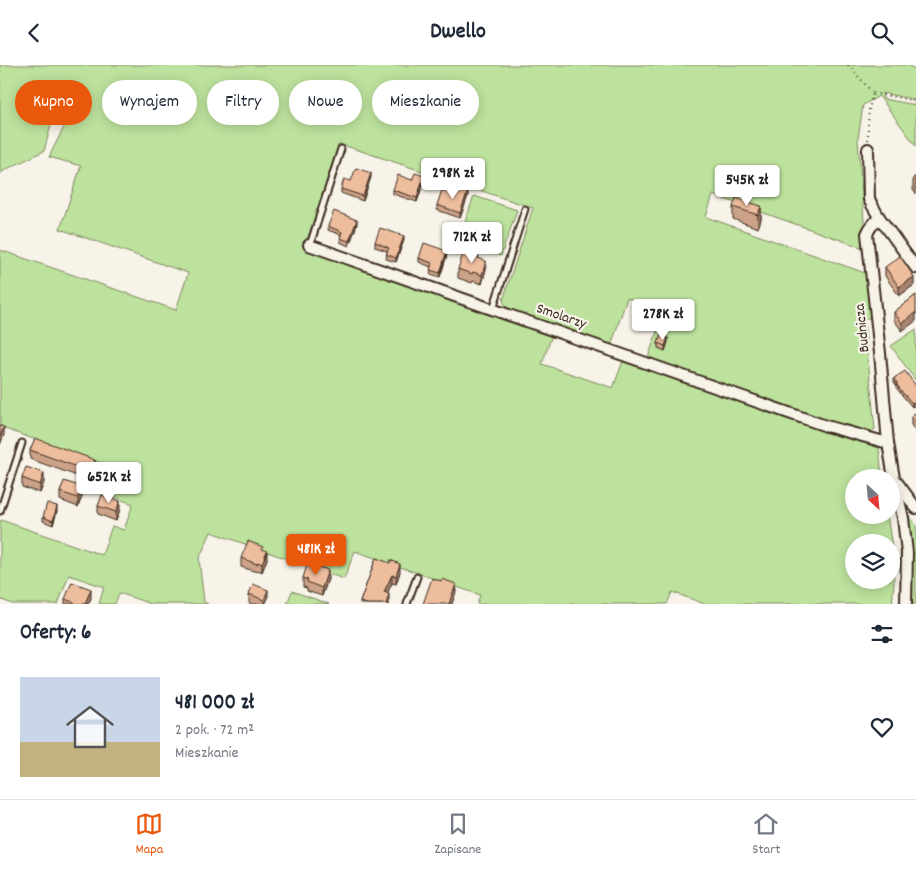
<!DOCTYPE html>
<html lang="pl">
<head>
<meta charset="utf-8">
<style>
  :root { --surface:#fff; --page:#f6f6f7; --text:#1f2937; --muted:#747a83; --line:#e0e1e3; --accent:#ea580c }
  body { margin:0; font-family:Dekko,sans-serif; background:var(--page); color:var(--text); height:100vh; display:flex; flex-direction:column; font-size:19px; white-space:nowrap }
  * { box-sizing:border-box; margin:0 }
  p { font-size:16px; color:var(--muted) }
  .icon { flex:none; width:28px; height:28px; fill:none; stroke:currentColor; stroke-width:2; stroke-linecap:round; stroke-linejoin:round }
  .map { position:relative; height:539px; overflow:hidden }
  .details { display:flex; flex-direction:column; background:var(--surface); flex:1 }
  .details>* { flex:none }
  .guide { position:absolute; left:15px; top:15px; width:500px; height:45px; display:flex; gap:10px }
  .needle { width:32px; rotate:154deg }
  .tools { position:absolute; left:845px; top:404px; display:grid; gap:10px }
  .tools a { display:grid; place-items:center; width:55px; height:55px; border-radius:50%; background:var(--surface); box-shadow:0 2px 12px #0003; font-size:25px }
  .price { position:absolute; translate:-50% -42px; padding:0 11px; border-radius:5px; background:#fff; color:#222; font-size:16px; line-height:32px; filter:drop-shadow(0 1px 2px #0008) }
  .price::after { content:''; position:absolute; left:50%; top:30px; width:15px; height:11px; margin-left:-8px; background:inherit; clip-path:polygon(0 0,100% 0,50% 100%) }
  .price.on { background:var(--accent); color:#fff }
  ul { padding:0; list-style:none }
  li { display:flex; align-items:center; gap:15px; height:125px; padding:0 20px }
  li span { display:grid; place-items:center; flex:none; width:140px; height:100px; border-radius:0px; color:#555 }
  li>.icon { margin-inline-start:auto }
  span .icon { width:60px; height:60px; fill:#fffc; stroke-width:1 }
  li b { font-size:21px }
  h2 { display:flex; justify-content:space-between; align-items:center; height:60px; padding:0 20px; font-size:21px }
  .chip { padding:0 18px; border-radius:22px; background:var(--surface); box-shadow:0 2px 12px #0003; font-size:18px; line-height:45px }
  .chip.on { background:var(--accent); color:#fff }
  header { display:flex; justify-content:space-between; align-items:center; height:65px; padding:0 20px; background:var(--surface); font-size:22px; font-weight:700 }
  .tabs { display:flex; justify-content:space-around; align-items:center; height:70px; border-top:1px solid var(--line); background:var(--surface); font-size:14px; color:var(--muted) }
  .tabs a { display:grid; justify-items:center; gap:2px }
  .tabs .on { color:var(--accent) }
  .map>svg:first-child { display:block }
  .green { fill:#bde29d; stroke:#7c865e; fill-rule:evenodd }
  .lines { fill:none; stroke-linecap:round; stroke-linejoin:round }
  .service-casing { stroke:#3b2a1e; stroke-width:9 }
  .minor-casing { stroke:#3b2a1e; stroke-width:14 }
  .path { stroke:#3b2a1e; stroke-width:2; stroke-dasharray:1 4; stroke-linecap:butt }
  .service { stroke:#f7f3e8; stroke-width:5 }
  .minor { stroke:#f7f3e8; stroke-width:10 }
  .wall { fill:#cca388; stroke:#3b2a1e }
  .shaded-wall { fill:#a6846f; stroke:#3b2a1e }
  .building { fill:#edbd9e; stroke:#3b2a1e }
  .labels { text-anchor:middle; dominant-baseline:central; stroke-width:4.5; stroke-linejoin:round; paint-order:stroke }
  .street-label { font-size:15px; fill:#3b2a1e; stroke:#f7f3e8 }
</style>
</head>
<body>
<header><svg class="icon" aria-label="back" viewBox="0 0 24 24"><path d="M15 5l-7 7 7 7"/></svg>Dwello<svg class="icon" aria-label="search" viewBox="0 0 24 24"><circle cx="10" cy="10" r="6"/><path d="M15 15l6 6"/></svg></header>
<div class="map">
<svg width="916" height="539" viewBox="0 0 916 539">
  <rect width="100%" height="100%" fill="#f7f3e8"/>
  <filter id="ink" filterUnits="userSpaceOnUse"><feTurbulence type="fractalNoise" baseFrequency=".02" numOctaves="2"/><feDisplacementMap in="SourceGraphic" scale="10" xChannelSelector="R" yChannelSelector="G"/><feConvolveMatrix kernelMatrix="1 2 1 2 8 2 1 2 1" color-interpolation-filters="sRGB"/></filter>
  <g filter="url(#ink)">
    <!-- green -->
    <g class="green">
      <path d="M0,0H908L916,5V35L882,28L883,34L916,40V81L879,31L863,40L858,74L866,184L713,130L706,152L868,209L873,252L864,254L875,364L868,370L707,315L681,304L648,293L664,246L627,233L611,281L507,245L503,235L533,143L340,79L304,184L552,270L542,299L613,323L623,296L879,383L882,412H854V450H887L893,489L894,518L892,539H705L672,527L667,539H477L480,530L355,486L344,514L211,467L199,494L204,537L208,539H151L119,528L115,539H99L104,522L69,510L58,539H12L0,534V458L1,455L102,490L112,461L124,465L133,439L96,425L104,399L0,362V185L176,245L188,208L60,164L81,101L49,92L69,52L54,49L44,86L5,105L0,109ZM854,478H891V515H854Z"/>
      <path d="M474,131L517,145L501,191L458,177Z"/>
      <path d="M916,264V316L891,281Z"/>
      <path d="M907,447L916,460V539H910Z"/>
      <path d="M292,526L329,539H287Z"/>
    </g>
    <g class="lines">
      <defs>
        <g id="service">
          <path d="M310,180L341,84"/>
          <path d="M493,244L525,144"/>
          <path d="M0,446L22,378"/>
          <path d="M407,539L417,512"/>
        </g>
        <g id="minor">
          <path d="M868,84L869,134L872,140L879,152L916,203"/>
          <path d="M879,152L870,163L867,169L880,288L888,378L894,413L903,453L907,488L906,539"/>
          <path d="M309,180L826,361L888,378"/>
          <path d="M896,416L916,443"/>
        </g>
      </defs>
      <!-- service casing -->
      <use href="#service" class="service-casing"/>
      <!-- minor casing -->
      <use href="#minor" class="minor-casing"/>
      <!-- path -->
      <g class="path">
        <path d="M848,0L873,28"/>
        <path d="M873,28L916,36"/>
        <path d="M868,75V58L869,44L873,28"/>
      </g>
      <!-- service -->
      <use href="#service" class="service"/>
      <!-- minor -->
      <use href="#minor" class="minor"/>
    </g>
    <!-- wall -->
    <g class="wall">
      <path d="M916,111V129L913,125V113Z"/>
      <path d="M371,112L363,136L341,128V124L351,116Z"/>
      <path d="M412,115L424,116L417,137L393,129V125Z"/>
      <path d="M456,130L468,131L460,153L437,145V140Z"/>
      <path d="M761,141V154L758,163L733,154V142Z"/>
      <path d="M357,159L349,181L340,177L341,170L328,165V161Z"/>
      <path d="M404,175L396,197L386,194L387,186L375,182V177Z"/>
      <path d="M447,190L440,212L430,209L431,202L419,197V193Z"/>
      <path d="M479,193L486,204L482,219L473,216L472,218L458,213V204Z"/>
      <path d="M885,202L914,220L899,231L885,211Z"/>
      <path d="M916,230L902,266L894,255V247Z"/>
      <path d="M668,277L665,286L658,283V278Z"/>
      <path d="M894,313L916,321L912,342L897,324V321L894,317Z"/>
      <path d="M916,348V367L911,360V352Z"/>
      <path d="M30,385L95,404L91,416L30,394Z"/>
      <path d="M22,413L44,417L40,428L22,422Z"/>
      <path d="M60,427L82,431L78,442L60,435Z"/>
      <path d="M98,441L120,444L116,456L98,449Z"/>
      <path d="M57,446L53,460L43,456V452Z"/>
      <path d="M263,484L267,494L262,507L258,505L257,507L241,502V493Z"/>
      <path d="M376,493L400,507L396,519L392,518L387,528L389,537V539H360V537Z"/>
      <path d="M312,502L328,514L322,531L307,526V523L303,522V513Z"/>
      <path d="M249,529L268,533L265,539H252L249,538Z"/>
      <path d="M91,533L88,539H65V534Z"/>
    </g>
    <!-- shaded-wall -->
    <g class="shaded-wall">
      <path d="M371,108V112L363,136V131Z"/>
      <path d="M424,111V116L417,137V133Z"/>
      <path d="M468,126V131L460,153V148Z"/>
      <path d="M761,141V154L758,163V150Z"/>
      <path d="M357,155V159L349,181V176Z"/>
      <path d="M404,171V175L396,197V193Z"/>
      <path d="M447,186V190L440,212V208Z"/>
      <path d="M486,196V204L482,219V210Z"/>
      <path d="M914,212V220L899,231V222Z"/>
      <path d="M916,247V256L902,266V258Z"/>
      <path d="M668,273V277L665,286V281Z"/>
      <path d="M916,336V340L912,342V338Z"/>
      <path d="M4,362V370L0,380V372Z"/>
      <path d="M95,395V404L91,416V407Z"/>
      <path d="M44,408V417L40,428V420Z"/>
      <path d="M82,422V431L78,442V433Z"/>
      <path d="M120,436V444L116,456V447Z"/>
      <path d="M57,441V446L53,460V456Z"/>
      <path d="M267,486V494L262,507V499Z"/>
      <path d="M400,499V507L396,519V511Z"/>
      <path d="M328,505V514L322,531V523Z"/>
      <path d="M392,510V518L384,536V527Z"/>
      <path d="M456,519V527L452,539H449Z"/>
      <path d="M91,524V533L88,539H85Z"/>
      <path d="M268,525V533L265,539H264V535Z"/>
      <path d="M389,529V539H386Z"/>
    </g>
    <!-- building -->
    <g class="building">
      <path d="M356,103L371,108L363,131L341,124L344,114L351,116Z"/>
      <path d="M415,108L424,111L417,133L393,125L398,110L412,115Z"/>
      <path d="M458,123L468,126L460,148L437,140L442,125L456,130Z"/>
      <path d="M736,133L761,141L758,150L733,142Z"/>
      <path d="M334,146L357,155L349,176L340,173L342,167L328,161Z"/>
      <path d="M380,163L404,171L396,193L386,189L389,183L375,177Z"/>
      <path d="M424,178L447,186L440,208L430,205L432,198L419,193Z"/>
      <path d="M464,186L479,191L478,193L486,196L482,210L473,207L472,209L458,204Z"/>
      <path d="M900,191L914,212L899,222L885,202Z"/>
      <path d="M916,230V247L902,258L894,247Z"/>
      <path d="M661,270L668,273L665,281L658,278Z"/>
      <path d="M905,306L916,321V336L912,338L902,327L897,320V318L894,313Z"/>
      <path d="M916,348V358L911,352Z"/>
      <path d="M0,361L4,362L0,372Z"/>
      <path d="M35,373L95,395L91,407L30,385Z"/>
      <path d="M26,402L44,408L40,420L22,413Z"/>
      <path d="M64,416L82,422L78,433L60,427Z"/>
      <path d="M102,430L120,436L116,447L98,441Z"/>
      <path d="M47,438L57,441L53,456L43,452Z"/>
      <path d="M248,476L263,482L262,484L267,486L262,499L258,497L257,499L241,493Z"/>
      <path d="M376,493L390,498V495L400,499L396,511L392,510L384,527L389,529L386,539H367L360,537Z"/>
      <path d="M307,500L312,502L313,500L328,505L322,523L307,517L308,515L303,513Z"/>
      <path d="M432,513L441,516L442,514L456,519L449,539H423Z"/>
      <path d="M72,517L91,524L85,539H74L75,538L65,534Z"/>
      <path d="M253,519L268,525L264,535L249,529Z"/>
    </g>
  </g>
  <g class="labels">
    <!-- street labels -->
    <g class="street-label">
      <text transform="translate(561 252) rotate(19)">Smolarzy</text>
      <text transform="translate(863 263) rotate(-96)">Budnicza</text>
    </g>
  </g>
</svg>
<div class="tools">
<a><svg class="needle" viewBox="-14 -14 28 28"><path d="M0-13l5 13h-10z" fill="#e53935"/><path d="M0 13l5-13h-10z" fill="#747a83"/></svg></a>
<a><svg class="icon" aria-label="layers" viewBox="0 0 24 24"><path d="M12 4l9 5-9 5-9-5zM3 14l9 5 9-5"/></svg></a>
</div>
<b class="price" style="left:453px;top:135px">298K zł</b>
<b class="price" style="left:747px;top:142px">545K zł</b>
<b class="price" style="left:472px;top:199px">712K zł</b>
<b class="price" style="left:663px;top:276px">278K zł</b>
<b class="price" style="left:109px;top:439px">652K zł</b>
<b class="price on" style="left:316px;top:511px">481K zł</b>
<div class="guide">
<a class="chip on">Kupno</a>
<a class="chip">Wynajem</a>
<a class="chip">Filtry</a>
<a class="chip">Nowe</a>
<a class="chip">Mieszkanie</a>
</div>
</div>
<section class="details">
<h2>Oferty: 6<svg class="icon" aria-label="filters" viewBox="0 0 24 24"><path d="M4 7h16M4 17h16"/><circle cx="9" cy="7" r="2"/><circle cx="15" cy="17" r="2"/></svg></h2>
<ul>
<li><span style="background:linear-gradient(#c9d6e8 65%,#c2b280 0)"><svg class="icon" aria-label="home" viewBox="0 0 24 24"><path d="M3 11l9-7 9 7M6 9v11h12V9"/></svg></span><div><b>481 000 zł</b><p>2 pok. · 72 m²</p><p>Mieszkanie</p></div><svg class="icon" aria-label="heart" viewBox="0 0 24 24"><path d="M12 20l-8-8c-3-5 5-10 8-4 3-6 11-1 8 4z"/></svg></li>
</ul>
</section>
<nav class="tabs">
<a class="on"><svg class="icon" aria-label="map" viewBox="0 0 24 24"><path d="M3 6l6-2 6 2 6-2v14l-6 2-6-2-6 2zM9 4v14M15 6v14"/></svg>Mapa</a>
<a><svg class="icon" aria-label="saved" viewBox="0 0 24 24"><path d="M7 4h10v16l-5-4-5 4z"/></svg>Zapisane</a>
<a><svg class="icon" aria-label="home" viewBox="0 0 24 24"><path d="M3 11l9-7 9 7M6 9v11h12V9"/></svg>Start</a>
</nav>
</body>
</html>
